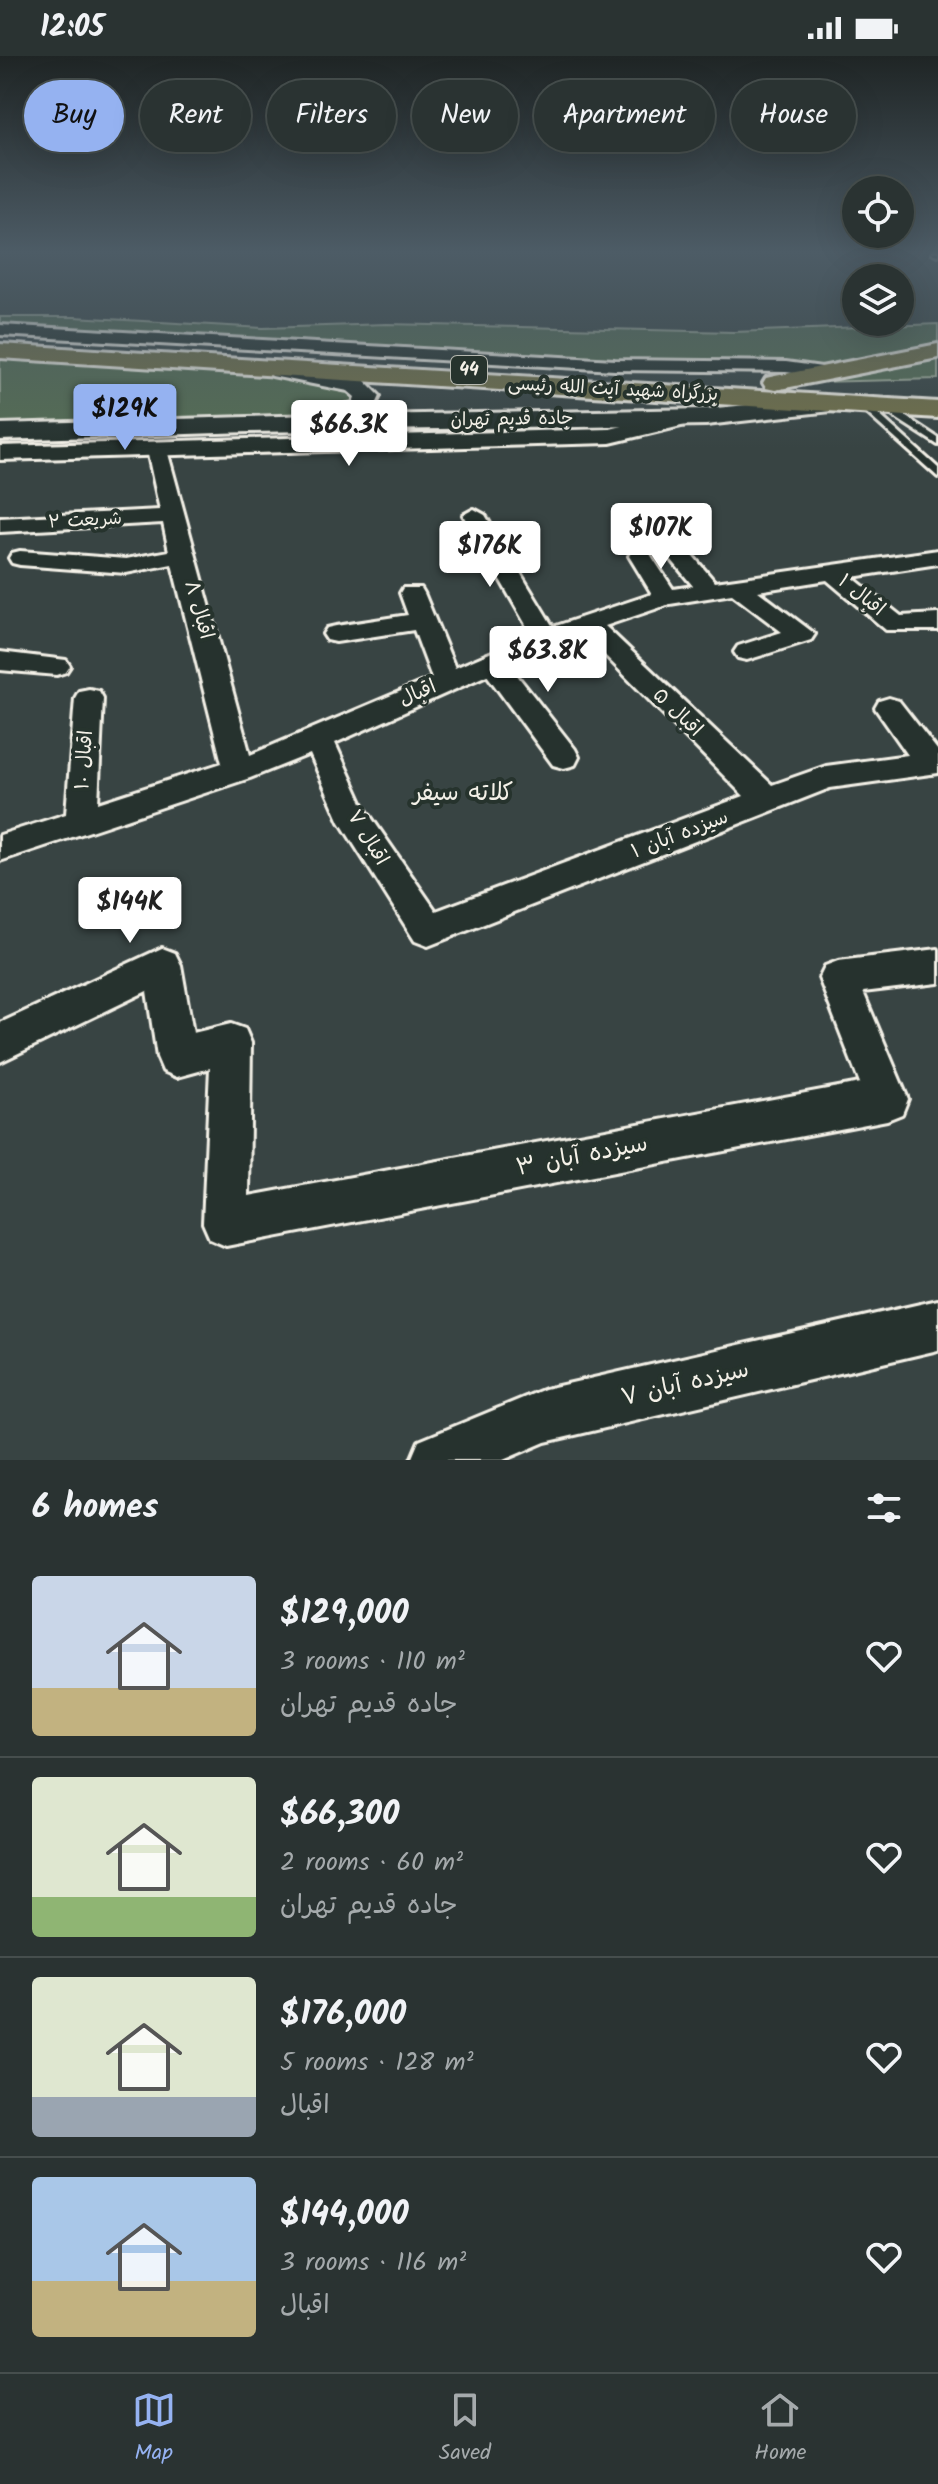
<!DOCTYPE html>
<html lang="en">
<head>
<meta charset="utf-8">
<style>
  :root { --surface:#2a3332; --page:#323b3a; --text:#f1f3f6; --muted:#a5aaac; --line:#464e4d; --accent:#95b2f1 }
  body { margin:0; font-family:Kalam,"Playpen Sans Arabic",sans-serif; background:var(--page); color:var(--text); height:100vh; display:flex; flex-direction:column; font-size:30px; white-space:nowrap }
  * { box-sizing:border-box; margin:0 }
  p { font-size:26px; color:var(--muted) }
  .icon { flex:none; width:44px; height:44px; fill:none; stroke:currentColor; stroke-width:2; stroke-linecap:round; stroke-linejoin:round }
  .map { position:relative; height:1404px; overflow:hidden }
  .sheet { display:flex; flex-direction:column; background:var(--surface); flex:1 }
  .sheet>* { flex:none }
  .hud { position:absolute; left:24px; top:24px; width:890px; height:72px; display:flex; gap:16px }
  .fabs { position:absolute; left:842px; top:120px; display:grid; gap:16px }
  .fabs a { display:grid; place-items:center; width:72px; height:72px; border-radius:50%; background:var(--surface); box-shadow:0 8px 32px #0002,0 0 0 2px var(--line); font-size:40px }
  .price { position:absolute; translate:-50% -68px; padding:0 18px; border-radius:8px; background:#fff; color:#222; font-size:26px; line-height:52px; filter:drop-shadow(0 2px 4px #0008) }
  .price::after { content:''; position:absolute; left:50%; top:48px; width:24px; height:18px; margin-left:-12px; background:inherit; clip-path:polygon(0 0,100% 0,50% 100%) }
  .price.current { background:var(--accent); color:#111 }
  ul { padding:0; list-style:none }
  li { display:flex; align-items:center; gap:24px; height:200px; padding:0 32px }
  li+li { border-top:2px solid var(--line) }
  li span { display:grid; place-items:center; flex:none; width:224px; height:160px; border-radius:8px; color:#555 }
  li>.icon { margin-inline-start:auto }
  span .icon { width:96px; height:96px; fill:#fffc; stroke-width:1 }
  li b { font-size:34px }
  h2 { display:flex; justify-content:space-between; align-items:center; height:96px; padding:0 32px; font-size:34px }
  .pill { padding:0 28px; border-radius:36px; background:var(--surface); box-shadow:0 8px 32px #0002,0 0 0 2px var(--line); font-size:28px; line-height:72px }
  .pill.current { background:var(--accent); color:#111 }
  .status { display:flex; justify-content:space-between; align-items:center; height:56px; padding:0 40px; background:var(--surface); direction:ltr }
  .status svg { height:22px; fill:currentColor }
  .menu { display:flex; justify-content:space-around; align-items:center; height:112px; border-top:2px solid var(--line); background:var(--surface); font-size:22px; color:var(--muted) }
  .menu a { display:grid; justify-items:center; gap:4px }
  .menu .current { color:var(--accent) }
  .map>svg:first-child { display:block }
  .green { fill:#556d52; stroke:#a4af9d; stroke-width:2 }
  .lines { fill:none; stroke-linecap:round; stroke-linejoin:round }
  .service-casing { stroke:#f4f1e8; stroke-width:6 }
  .minor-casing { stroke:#f4f1e8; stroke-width:6 }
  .tertiary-casing { stroke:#f4f1e8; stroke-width:6 }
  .secondary-casing { stroke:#f4f1e8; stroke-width:6 }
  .trunk-casing { stroke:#f4f1e8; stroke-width:6 }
  .service { fill:#26332d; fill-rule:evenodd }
  .minor { fill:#26332d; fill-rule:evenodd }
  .tertiary { fill:#26332d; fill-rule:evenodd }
  .secondary { fill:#26332d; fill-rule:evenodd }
  .trunk { fill:#716f4a; fill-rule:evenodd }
  .labels { text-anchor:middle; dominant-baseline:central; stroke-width:8; stroke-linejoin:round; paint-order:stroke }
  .shield { fill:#26332d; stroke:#b6b8b0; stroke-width:2 }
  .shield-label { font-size:18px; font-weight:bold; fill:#f4f1e8 }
  .far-street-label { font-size:18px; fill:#f4f1e8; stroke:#26332d }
  .street-label { font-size:20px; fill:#f4f1e8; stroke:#26332d }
  .quarter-label { font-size:24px; fill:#f4f1e8; stroke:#26332d }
  .near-street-label { font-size:24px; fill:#f4f1e8; stroke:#26332d }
</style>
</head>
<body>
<div class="status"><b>12:05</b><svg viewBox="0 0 49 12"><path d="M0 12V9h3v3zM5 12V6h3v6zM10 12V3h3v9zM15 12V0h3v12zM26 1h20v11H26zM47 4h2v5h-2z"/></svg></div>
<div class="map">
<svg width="938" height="1404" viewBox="0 0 938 1404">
  <rect width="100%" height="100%" fill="#384443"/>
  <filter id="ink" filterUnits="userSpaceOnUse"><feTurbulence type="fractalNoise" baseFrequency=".0125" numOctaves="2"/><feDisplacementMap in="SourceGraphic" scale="16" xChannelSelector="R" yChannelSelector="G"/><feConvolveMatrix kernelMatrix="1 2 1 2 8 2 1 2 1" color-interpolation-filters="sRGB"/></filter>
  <g filter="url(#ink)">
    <!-- green -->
    <g class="green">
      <path d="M0,261H74L263,272L387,268L734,276L938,268V323L775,327L825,318L741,310L0,274Z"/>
      <path d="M0,295L280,315L368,340L332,360L0,376Z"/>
    </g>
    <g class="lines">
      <defs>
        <g id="service">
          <path d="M938,195V199L932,197L933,196Z"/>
          <path d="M860,347H866L938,412V421L860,351Z"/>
          <path d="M882,349H888L938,382V389L882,353Z"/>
        </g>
        <g id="minor">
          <path d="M0,269L615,304L786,306L829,312L837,317L829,322L786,316L615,314L0,279Z"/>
          <path d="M157,388L167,394L250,699L432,622L414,574L336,586L327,584L323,578L327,572L336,570L408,559L400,537L403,532H421L424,537L455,612L532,579L463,459L474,453L485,459L553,571L652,538L629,500L632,495H648L673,533L693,530L640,465L651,458L659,460L715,526L938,494V508L852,521L901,560L938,558V574H886L827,524L758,535L815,578L811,584L747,604L738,602L734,596L738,590L782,576L732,538L670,548L605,570L772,729L826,710L908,699L875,652L879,645L889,642L899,645L938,695V717L830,732L428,890L415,885L340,766L310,698L250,722L0,805V779L66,758L75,642L79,635L89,633L99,635L103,642L98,747L222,707L172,508L126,517L20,509L12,507L9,502L12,497L20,495L126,503L169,495L163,467L0,476V462L160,454L147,394ZM584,578L744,740L436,855L364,751L335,687L487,619L553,709L564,712L575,709L579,701L575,693L509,609Z"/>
          <path d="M0,596L66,604L70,610L66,616L57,619L0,614Z"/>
          <path d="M162,892L175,897L181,909L193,977L231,968L245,973L251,987L249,1140L860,1027L819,922L825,910L838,905L938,893V927L863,936L908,1043L902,1058L887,1064L226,1190L210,1183L203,1167L210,1012L177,1021L163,1015L157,1001L147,935L0,1006V967Z"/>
          <path d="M938,1244V1294L545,1386L503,1404H411L419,1385L545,1333Z"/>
        </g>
        <path id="tertiary" d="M690,354L698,356L701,361L698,366L610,387L0,404V390L610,373Z"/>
        <path id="secondary" d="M280,308L364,324L380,340L372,357L367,359L706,353L831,341L840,343L843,348L840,353L831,355L706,369L249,376L0,384V368L314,359L317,355L353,347L355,341L348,335L272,320L268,315L272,310Z"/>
        <g id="trunk">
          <path d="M0,288L938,346V362L0,302Z"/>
          <path d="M938,288V302L775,334L766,332L763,327L766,322L775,320Z"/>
        </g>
      </defs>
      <!-- service casing -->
      <use href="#service" class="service-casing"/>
      <!-- minor casing -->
      <use href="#minor" class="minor-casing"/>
      <!-- tertiary casing -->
      <use href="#tertiary" class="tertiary-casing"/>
      <!-- secondary casing -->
      <use href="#secondary" class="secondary-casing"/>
      <!-- trunk casing -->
      <use href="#trunk" class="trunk-casing"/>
      <!-- service -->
      <use href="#service" class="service"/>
      <!-- minor -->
      <use href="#minor" class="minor"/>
      <!-- tertiary -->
      <use href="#tertiary" class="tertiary"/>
      <!-- secondary -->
      <use href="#secondary" class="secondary"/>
      <!-- trunk -->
      <use href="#trunk" class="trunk"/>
    </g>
  </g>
  <!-- sky -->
  <linearGradient id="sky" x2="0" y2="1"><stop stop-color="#1f2525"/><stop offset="0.5" stop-color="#4d5c66"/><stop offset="1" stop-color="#4d5c66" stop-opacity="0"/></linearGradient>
  <rect width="938" height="392" fill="url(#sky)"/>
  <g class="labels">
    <!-- shield labels -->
    <rect class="shield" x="451" y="300" width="36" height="28" rx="6"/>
    <g class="shield-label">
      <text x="469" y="314">44</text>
    </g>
    <!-- far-street labels -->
    <g class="far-street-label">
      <text transform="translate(613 334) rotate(3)">بزرگراه شهید آیت الله رئیسی</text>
      <text transform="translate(512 364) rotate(-1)">جاده قدیم تهران</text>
      <text transform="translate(85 465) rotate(-3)">شریعت ۲</text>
    </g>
    <!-- street labels -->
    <g class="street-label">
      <text transform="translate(861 540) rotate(39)">اقبال ۱</text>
      <text transform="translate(198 554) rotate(74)">اقبال ۸</text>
      <text transform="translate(418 638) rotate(-23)">اقبال</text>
      <text transform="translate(677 657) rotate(44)">اقبال ۵</text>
      <text transform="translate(85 704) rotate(-86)">اقبال ۱۰</text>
      <text transform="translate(680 779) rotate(-21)">سیزده آبان ۱</text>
      <text transform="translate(367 782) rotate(59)">اقبال ۷</text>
    </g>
    <!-- quarter labels -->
    <g class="quarter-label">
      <text x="463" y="737">کلاته سیفر</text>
    </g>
    <!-- near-street labels -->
    <g class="near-street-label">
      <text transform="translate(582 1100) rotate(-11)">سیزده آبان ۳</text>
      <text transform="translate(685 1328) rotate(-13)">سیزده آبان ۷</text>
    </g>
  </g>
</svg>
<div class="fabs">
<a><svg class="icon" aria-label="locate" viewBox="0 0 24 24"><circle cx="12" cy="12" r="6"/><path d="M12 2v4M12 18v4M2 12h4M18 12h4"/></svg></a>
<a><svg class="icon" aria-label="layers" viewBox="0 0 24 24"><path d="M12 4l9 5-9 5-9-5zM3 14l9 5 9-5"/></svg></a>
</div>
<b class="price current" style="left:125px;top:396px">$129K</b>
<b class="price" style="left:349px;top:412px">$66.3K</b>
<b class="price" style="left:661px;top:515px">$107K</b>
<b class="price" style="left:490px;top:533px">$176K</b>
<b class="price" style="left:548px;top:638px">$63.8K</b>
<b class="price" style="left:130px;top:889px">$144K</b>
<div class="hud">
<a class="pill current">Buy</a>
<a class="pill">Rent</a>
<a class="pill">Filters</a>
<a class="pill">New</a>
<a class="pill">Apartment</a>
<a class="pill">House</a>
</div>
</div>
<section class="sheet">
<h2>6 homes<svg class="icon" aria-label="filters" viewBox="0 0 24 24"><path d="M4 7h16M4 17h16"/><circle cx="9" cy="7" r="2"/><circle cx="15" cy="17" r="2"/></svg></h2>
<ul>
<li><span style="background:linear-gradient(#c9d6e8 70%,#c2b280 0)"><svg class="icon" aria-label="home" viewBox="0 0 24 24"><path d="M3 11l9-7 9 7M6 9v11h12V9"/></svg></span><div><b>$129,000</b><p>3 rooms · 110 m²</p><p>جاده قدیم تهران</p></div><svg class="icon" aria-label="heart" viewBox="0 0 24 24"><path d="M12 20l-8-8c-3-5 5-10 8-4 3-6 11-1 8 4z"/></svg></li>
<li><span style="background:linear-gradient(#dfe7d0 75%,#8fb573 0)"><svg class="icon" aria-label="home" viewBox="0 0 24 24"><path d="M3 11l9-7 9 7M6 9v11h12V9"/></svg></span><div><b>$66,300</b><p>2 rooms · 60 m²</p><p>جاده قدیم تهران</p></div><svg class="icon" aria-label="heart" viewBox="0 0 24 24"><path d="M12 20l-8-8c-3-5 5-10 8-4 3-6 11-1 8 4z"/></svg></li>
<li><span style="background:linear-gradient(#dfe7d0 75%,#9aa5b1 0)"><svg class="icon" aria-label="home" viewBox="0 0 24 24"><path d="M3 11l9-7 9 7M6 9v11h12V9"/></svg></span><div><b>$176,000</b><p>5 rooms · 128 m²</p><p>اقبال</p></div><svg class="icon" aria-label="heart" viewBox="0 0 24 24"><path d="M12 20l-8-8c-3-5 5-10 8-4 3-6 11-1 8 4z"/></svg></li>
<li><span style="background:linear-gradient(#a9c7e8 65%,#c2b280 0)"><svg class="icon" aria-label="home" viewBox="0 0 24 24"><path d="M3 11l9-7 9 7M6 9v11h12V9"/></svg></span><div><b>$144,000</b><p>3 rooms · 116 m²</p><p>اقبال</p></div><svg class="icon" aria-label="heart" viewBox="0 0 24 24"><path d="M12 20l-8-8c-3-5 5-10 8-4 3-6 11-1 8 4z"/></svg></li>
</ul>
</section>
<nav class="menu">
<a class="current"><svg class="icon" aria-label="map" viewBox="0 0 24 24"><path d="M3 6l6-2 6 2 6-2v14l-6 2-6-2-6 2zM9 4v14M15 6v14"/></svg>Map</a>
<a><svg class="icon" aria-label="saved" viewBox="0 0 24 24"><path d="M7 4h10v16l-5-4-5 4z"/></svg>Saved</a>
<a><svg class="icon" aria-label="home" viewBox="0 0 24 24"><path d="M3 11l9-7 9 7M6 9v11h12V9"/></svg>Home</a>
</nav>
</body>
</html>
